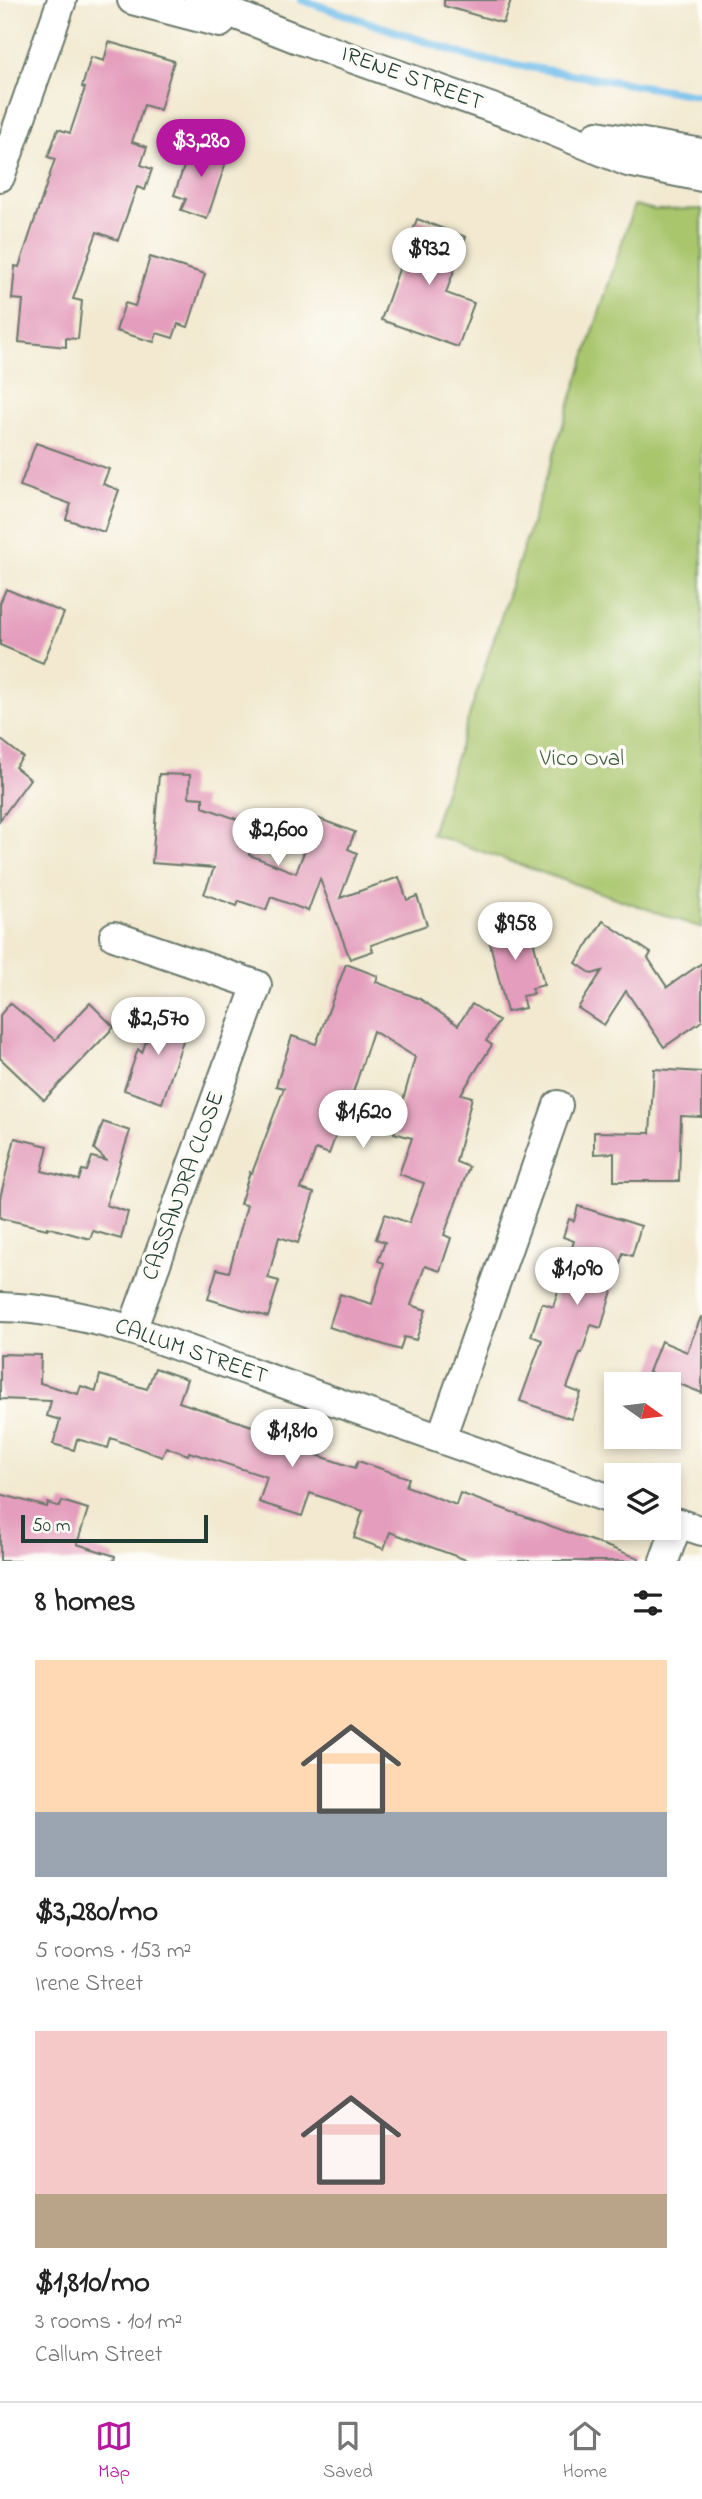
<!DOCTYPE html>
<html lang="en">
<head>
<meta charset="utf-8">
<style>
  :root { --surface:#fff; --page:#f6f6f6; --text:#222; --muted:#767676; --line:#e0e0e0; --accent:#b5179e }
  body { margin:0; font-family:"Indie Flower",sans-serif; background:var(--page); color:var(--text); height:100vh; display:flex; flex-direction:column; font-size:26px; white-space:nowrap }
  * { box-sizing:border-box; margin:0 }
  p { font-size:23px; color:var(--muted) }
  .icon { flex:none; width:38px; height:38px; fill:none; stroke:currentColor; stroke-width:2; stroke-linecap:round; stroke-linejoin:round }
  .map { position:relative; height:1561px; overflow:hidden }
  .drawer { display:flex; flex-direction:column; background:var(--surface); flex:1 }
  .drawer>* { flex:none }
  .needle { width:46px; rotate:104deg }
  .fabs { position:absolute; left:604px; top:1372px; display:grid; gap:14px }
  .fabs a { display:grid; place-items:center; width:77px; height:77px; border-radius:0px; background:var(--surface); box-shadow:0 4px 10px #0003; font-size:35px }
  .scale { position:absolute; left:21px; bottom:18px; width:187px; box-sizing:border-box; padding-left:7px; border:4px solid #1f3d34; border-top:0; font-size:19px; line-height:24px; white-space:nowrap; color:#1f3d34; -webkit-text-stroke:5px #fdfcf7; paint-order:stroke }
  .price { position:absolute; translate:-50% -60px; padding:0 16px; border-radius:24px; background:#fff; color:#222; font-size:23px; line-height:46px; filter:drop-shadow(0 2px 4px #0008) }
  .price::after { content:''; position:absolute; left:50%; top:42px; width:21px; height:16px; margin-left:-10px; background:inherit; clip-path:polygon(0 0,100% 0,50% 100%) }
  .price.active { background:var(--accent); color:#fff }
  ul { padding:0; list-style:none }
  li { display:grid; align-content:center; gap:14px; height:371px; padding:0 35px }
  li span { display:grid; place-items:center; height:217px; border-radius:0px; color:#555 }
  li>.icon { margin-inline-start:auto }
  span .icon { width:126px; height:126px; fill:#fffc; stroke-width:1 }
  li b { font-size:30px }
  h2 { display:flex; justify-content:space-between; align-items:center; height:84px; padding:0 35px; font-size:30px }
  .dock { display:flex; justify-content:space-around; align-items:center; height:98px; border-top:2px solid var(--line); background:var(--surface); font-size:19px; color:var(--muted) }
  .dock a { display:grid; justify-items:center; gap:4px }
  .dock .active { color:var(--accent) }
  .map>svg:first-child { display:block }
  .green { fill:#a9c66d; stroke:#648250; stroke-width:2 }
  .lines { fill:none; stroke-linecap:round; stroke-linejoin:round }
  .stream { stroke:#71beeb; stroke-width:8 }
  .building { fill:#e49dbc }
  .minor-casing { stroke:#69796b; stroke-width:32 }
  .minor { stroke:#fff; stroke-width:28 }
  .labels { text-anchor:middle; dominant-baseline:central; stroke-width:7; stroke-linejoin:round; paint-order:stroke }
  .street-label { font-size:23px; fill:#1f3d34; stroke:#fdfcf7 }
  .park-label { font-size:23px; fill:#425f42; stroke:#fdfcf7 }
</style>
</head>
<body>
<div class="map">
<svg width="702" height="1561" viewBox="0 0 702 1561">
  <rect width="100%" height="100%" fill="#fdfcf7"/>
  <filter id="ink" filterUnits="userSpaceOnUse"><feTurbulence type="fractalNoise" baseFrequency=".0143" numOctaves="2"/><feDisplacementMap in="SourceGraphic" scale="14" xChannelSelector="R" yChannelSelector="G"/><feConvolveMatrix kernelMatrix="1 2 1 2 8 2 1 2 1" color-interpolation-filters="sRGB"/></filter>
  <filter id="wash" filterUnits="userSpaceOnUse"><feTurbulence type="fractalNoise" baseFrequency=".00686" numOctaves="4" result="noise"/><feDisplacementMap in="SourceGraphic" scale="28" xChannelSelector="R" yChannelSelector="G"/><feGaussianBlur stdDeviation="1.57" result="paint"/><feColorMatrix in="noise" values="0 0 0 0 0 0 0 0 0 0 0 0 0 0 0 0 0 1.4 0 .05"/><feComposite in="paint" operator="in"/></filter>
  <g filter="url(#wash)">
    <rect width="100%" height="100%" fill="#f2e9d0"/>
    <!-- green -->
    <path class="green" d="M634,205L655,210L702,209V928L431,834Z"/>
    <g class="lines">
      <!-- stream -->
      <path class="stream" d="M302,0L474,58L702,96"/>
    </g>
    <g id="blocks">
      <!-- building -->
      <g class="building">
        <path d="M444,0H511L503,23L444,6Z"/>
        <path d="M109,42L174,61L160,110L144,105L132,142L147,147L141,165L152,169L145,190L137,187L118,240L97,232L73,299L82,301L78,339L66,338V347L19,342L23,300L12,299L15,266L19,267L55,159L48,157L58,129L70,133L85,88L82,87L91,57L104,61Z"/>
        <path d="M193,141L229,153L207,219L181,210L186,199L174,195Z"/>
        <path d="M417,219L466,237L446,293L474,303L458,347L381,320Z"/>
        <path d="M150,257L205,274L188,327L178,324L173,338L157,333L154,342L116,331L125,303L135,306Z"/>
        <path d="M36,443L109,469L103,484L119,490L104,532L66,519L71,504L20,486Z"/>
        <path d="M6,589L64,613L43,663L0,645V603Z"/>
        <path d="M0,739L23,757L15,767L30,779L0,820Z"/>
        <path d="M159,774L190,775L189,797L203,798V807L259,827L249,855L296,873L317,818L355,832L348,849L357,853L340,898L399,877L407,900L417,896L427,925L371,945L373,951L350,959L320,879L308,911L271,897L266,910L239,901L237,906L204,894L214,868L152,863Z"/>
        <path d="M515,920L517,925L529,923L544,985L532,988L533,994L522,996L525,1008L507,1012L486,927Z"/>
        <path d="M603,921L651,953L648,958L667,987L702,963V1021L664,1047L626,991L604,1025L578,1008L602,971L592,974L576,963Z"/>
        <path d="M346,964L378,976L376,982L420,999L458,1025L472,1004L499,1021L486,1041L492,1045L461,1094L472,1097L456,1162L469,1167L444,1235L451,1238L440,1271L425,1266L411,1305L426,1310L416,1340L404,1337L400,1350L329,1327L340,1294L372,1304L384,1263L378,1261L385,1242L376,1239L385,1214L409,1223L424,1183L399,1174L412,1138L394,1133L415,1057L373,1031L348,1108H346L329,1154L316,1149L301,1189L314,1193L298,1243L279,1237L268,1278L279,1281L268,1317L208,1299L217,1269L229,1272L247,1205L240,1204L250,1172L252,1173L284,1088L276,1086L292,1036L316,1044Z"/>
        <path d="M10,1003L55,1040L90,1003L114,1027L44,1100L0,1058V1015Z"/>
        <path d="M157,1009L190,1020L162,1103L124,1090L138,1049L142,1053Z"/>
        <path d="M654,1069L702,1072V1117L681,1116L679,1181H614V1153L594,1154V1132L650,1133Z"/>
        <path d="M103,1122L130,1131L106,1205L128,1212L121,1239L93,1231L90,1239L47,1227V1229L0,1218V1198L15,1138L48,1146L42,1171L79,1180L82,1170L87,1171L92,1157L107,1161L94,1149Z"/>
        <path d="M578,1206L641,1226L632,1256L623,1253L601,1328L591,1325L582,1353H580L567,1388L581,1393L571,1419L520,1401L542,1340L531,1336L542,1303L553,1307L574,1241L563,1237L569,1219L574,1221Z"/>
        <path d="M701,1317H702V1393L649,1372L661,1341L687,1352Z"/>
        <path d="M0,1354L41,1355L40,1383L78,1394L81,1386L96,1391L100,1375L147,1389L155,1368L187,1379L179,1402L316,1447L314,1454L355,1468L358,1461L409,1478L406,1486L456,1505L460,1493L639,1558L638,1561H469L390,1532L384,1549L354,1538L363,1511L310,1493L302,1516L259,1502L267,1477L189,1452L188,1455L166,1447L162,1457L111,1438L108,1448L77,1439L74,1450L53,1444L60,1420L47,1416L51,1401L0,1399Z"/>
        <path d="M0,1494L47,1507L48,1503L60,1507L62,1501L88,1509L77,1544L115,1556L114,1561H0Z"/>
      </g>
    </g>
  </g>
  <g filter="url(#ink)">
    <use href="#blocks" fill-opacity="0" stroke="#69796b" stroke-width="2"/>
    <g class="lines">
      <defs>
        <g id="minor">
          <path d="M132,0L220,23"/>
          <path d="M198,0L298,39L526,120L628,162L702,177"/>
          <path d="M597,135L702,153"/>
          <path d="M0,177L62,0"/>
          <path d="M114,936L257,985L132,1330"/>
          <path d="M0,1307C46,1308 88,1317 132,1330L616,1501"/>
          <path d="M441,1438L558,1105"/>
          <path d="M668,1520L702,1531"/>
          <path d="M664,1561L678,1523"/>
        </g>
      </defs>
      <!-- minor casing -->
      <use href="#minor" class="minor-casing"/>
      <!-- minor -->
      <use href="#minor" class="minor"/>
    </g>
  </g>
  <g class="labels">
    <!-- street labels -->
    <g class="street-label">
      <text transform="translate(412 79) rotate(20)">IRENE STREET</text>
      <text transform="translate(184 1186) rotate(-70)">CASSANDRA CLOSE</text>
      <text transform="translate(191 1352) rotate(19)">CALLUM STREET</text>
    </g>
    <!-- park labels -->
    <g class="park-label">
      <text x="582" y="759">Vico Oval</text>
    </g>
  </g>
</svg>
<div class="fabs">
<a><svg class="needle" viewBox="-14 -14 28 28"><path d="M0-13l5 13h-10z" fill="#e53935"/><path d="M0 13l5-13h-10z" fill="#767676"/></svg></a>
<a><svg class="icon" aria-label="layers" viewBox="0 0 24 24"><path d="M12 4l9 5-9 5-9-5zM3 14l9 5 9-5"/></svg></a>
</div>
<div class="scale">50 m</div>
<b class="price active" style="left:201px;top:179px">$3,280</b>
<b class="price" style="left:429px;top:287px">$932</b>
<b class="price" style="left:278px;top:868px">$2,600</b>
<b class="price" style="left:515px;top:962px">$958</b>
<b class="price" style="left:158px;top:1057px">$2,570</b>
<b class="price" style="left:363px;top:1150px">$1,620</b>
<b class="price" style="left:577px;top:1307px">$1,090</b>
<b class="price" style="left:292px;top:1469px">$1,810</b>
</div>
<section class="drawer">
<h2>8 homes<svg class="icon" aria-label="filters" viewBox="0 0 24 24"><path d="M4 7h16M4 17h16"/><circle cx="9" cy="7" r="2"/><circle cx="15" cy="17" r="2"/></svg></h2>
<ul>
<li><span style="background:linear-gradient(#ffd9b3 70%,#9aa5b1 0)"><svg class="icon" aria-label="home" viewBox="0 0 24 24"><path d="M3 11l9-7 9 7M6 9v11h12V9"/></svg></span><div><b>$3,280/mo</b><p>5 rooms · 153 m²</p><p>Irene Street</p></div></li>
<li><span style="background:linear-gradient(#f6c9c9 75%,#b9a48a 0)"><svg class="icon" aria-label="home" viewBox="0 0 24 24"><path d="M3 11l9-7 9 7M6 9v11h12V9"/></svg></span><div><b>$1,810/mo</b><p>3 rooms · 101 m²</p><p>Callum Street</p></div></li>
</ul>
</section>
<nav class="dock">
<a class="active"><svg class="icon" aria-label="map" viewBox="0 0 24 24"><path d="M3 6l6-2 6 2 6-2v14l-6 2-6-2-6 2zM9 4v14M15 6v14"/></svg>Map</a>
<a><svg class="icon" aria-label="saved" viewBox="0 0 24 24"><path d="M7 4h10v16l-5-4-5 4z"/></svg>Saved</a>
<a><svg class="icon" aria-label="home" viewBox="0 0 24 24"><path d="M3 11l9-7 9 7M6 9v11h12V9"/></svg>Home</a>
</nav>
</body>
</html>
